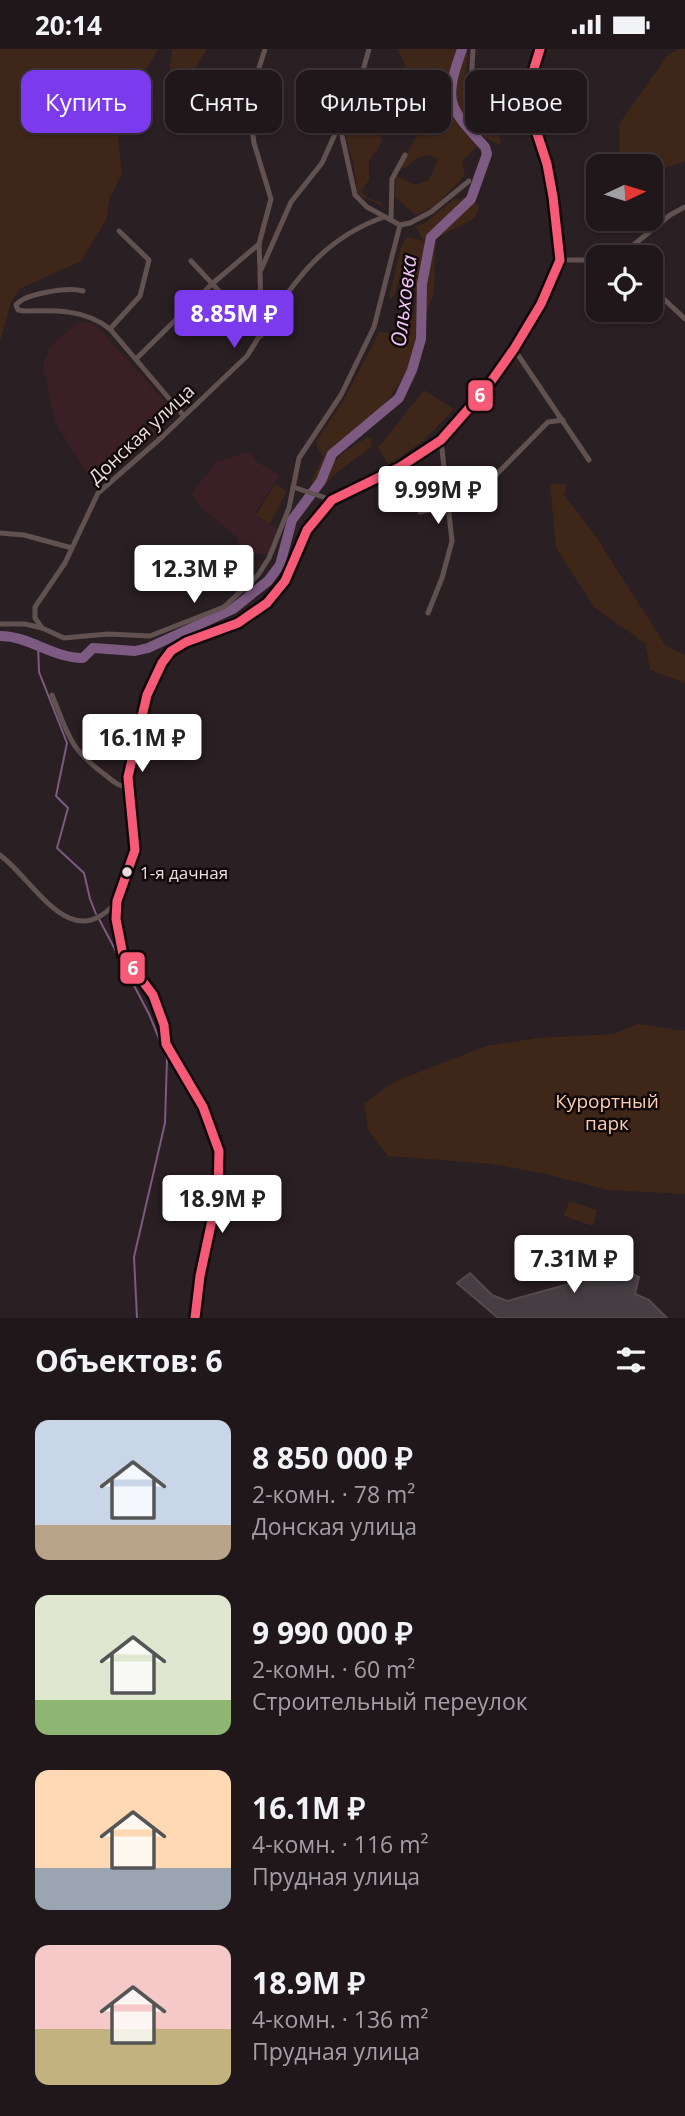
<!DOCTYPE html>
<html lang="ru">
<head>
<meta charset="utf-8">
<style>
  :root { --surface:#20171a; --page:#2d2427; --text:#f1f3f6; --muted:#a29fa2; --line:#3d3639; --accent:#7c3aed }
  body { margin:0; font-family:"Open Sans",sans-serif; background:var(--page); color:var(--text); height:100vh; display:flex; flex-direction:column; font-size:26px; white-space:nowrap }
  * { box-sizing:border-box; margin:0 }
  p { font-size:23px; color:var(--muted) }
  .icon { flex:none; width:38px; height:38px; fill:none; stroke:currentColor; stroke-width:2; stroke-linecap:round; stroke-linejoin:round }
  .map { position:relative; height:1269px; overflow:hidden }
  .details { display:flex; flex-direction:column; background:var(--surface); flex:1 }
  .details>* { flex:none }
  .banner { position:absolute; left:21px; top:21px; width:644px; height:63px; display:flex; gap:14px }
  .needle { width:46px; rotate:86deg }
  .fabs { position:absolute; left:586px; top:105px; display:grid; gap:14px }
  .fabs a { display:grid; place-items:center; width:77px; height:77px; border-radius:14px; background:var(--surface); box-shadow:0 2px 5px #0004,0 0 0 2px var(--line); font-size:35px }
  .price { position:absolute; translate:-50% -60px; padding:0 16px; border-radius:7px; background:#fff; color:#222; font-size:23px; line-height:46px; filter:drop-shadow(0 2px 4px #0008) }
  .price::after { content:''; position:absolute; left:50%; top:42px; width:21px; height:16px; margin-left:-10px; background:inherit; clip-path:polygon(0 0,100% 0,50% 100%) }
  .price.selected { background:var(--accent); color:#fff }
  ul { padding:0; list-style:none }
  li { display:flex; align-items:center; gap:21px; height:175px; padding:0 35px }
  li span { display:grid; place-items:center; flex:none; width:196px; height:140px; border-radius:14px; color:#555 }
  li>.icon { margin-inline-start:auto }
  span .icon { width:84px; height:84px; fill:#fffc; stroke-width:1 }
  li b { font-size:30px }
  h2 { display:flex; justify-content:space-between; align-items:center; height:84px; padding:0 35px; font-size:30px }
  .pill { padding:0 24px; border-radius:14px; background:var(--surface); box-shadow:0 2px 5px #0004,0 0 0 2px var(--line); font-size:24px; line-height:63px }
  .pill.selected { background:var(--accent); color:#fff }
  .status { display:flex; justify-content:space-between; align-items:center; height:49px; padding:0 35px; background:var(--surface); direction:ltr }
  .status svg { height:19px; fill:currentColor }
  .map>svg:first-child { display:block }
  .built { fill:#3a2026 }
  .green { fill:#3e2619 }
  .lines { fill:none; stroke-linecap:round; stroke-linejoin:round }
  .stream { stroke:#7c5a82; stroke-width:2 }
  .river { stroke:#7c5a82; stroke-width:10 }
  .building { fill:#463e42; stroke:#544a4e; stroke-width:2 }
  .minor { stroke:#615251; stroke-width:5 }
  .bus-1-casing { stroke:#11080a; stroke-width:14 }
  .bus-1 { stroke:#f75a77; stroke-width:9 }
  .bus-dot { fill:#ebdcdf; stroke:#11080a; stroke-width:2.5 }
  .labels { text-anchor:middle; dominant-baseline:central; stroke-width:5; stroke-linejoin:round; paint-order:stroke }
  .bus-label { font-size:17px; fill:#ebdcdf; stroke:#11080a; text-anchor:start }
  .street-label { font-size:19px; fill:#ebdcdf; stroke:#11080a }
  .park-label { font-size:19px; fill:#fdccb3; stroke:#11080a }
  .water-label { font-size:21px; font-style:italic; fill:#f1c4f9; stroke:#11080a }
  .line-badge { stroke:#11080a; stroke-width:2.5 }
  .badge-label { font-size:19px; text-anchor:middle; font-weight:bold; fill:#fff }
</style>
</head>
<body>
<div class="status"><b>20:14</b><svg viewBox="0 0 49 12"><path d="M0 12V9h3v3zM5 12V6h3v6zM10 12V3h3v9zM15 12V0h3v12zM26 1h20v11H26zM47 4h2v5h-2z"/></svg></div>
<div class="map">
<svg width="685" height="1269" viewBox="0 0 685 1269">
  <rect width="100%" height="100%" fill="#2a1f22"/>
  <!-- built -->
  <g class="built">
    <path d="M83,273L94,275L175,363L164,374L161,382L94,436L55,373L44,320V311L51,297L75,276Z"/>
    <path d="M250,402L256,412L279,427L254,466L278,480L268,505H244L238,496V489L203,460L191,445L217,413Z"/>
  </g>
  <!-- green -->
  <g class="green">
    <path d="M0,0H158L122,64L118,90L122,125L110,148L106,171L81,212L19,240L11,253L0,293Z"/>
    <path d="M172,0H207L182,42L175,44L168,42Z"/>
    <path d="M397,0H468C465,35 459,65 498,82L501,96L485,89L476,77L465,79L479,96L462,112L465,126L435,157L416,166L395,148L396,127L416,136L429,131L438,111L430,106L415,110L405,119H400C406,108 411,92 420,83C427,75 434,75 440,65L434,60V55L430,53L425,55L419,76L416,73L420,62L406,42L400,62L393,60L383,78L380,97L369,112V131L361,142L368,149L382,154L383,157L360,147L357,141L353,113L342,74H353L358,67L367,73L389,28L402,27L405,16Z"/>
    <path d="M678,0H685V112L651,124V117H620L619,75L668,6Z"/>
    <path d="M463,148L480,157L475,169L437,189C430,214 443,249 420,269C417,305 403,336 378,362C365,376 344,386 332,401C324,410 320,425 315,435L311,432L323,408L317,398V391L344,350L380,282L398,288L408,283L416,251L415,209L409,208L405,210L395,245L391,250L389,249L401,198L407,188L424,192L415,177L425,174L455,149L460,151Z"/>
    <path d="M424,341L454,360L423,392L389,416L378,399Z"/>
    <path d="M368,388L372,390L371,398L334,426L323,438C328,409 345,402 368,388Z"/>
    <path d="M275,435L287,442L270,475L256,466Z"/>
    <path d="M550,435H567L564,446L596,488L666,597L685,606V634L650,621L646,595L594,558L556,499Z"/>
    <path d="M638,975L685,982V1145L608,1141L546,1125L492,1115L388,1107L368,1081L364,1054L396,1032L486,997L537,989L614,985Z"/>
    <path d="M569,1152L597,1161L593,1177L564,1167Z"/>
  </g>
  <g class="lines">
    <!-- stream -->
    <g class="stream">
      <path d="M38,596L39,623L67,694L56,747L68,759L57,799L84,824L90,850L96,865"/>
      <path d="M99,870L149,965L167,1009L165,1074L134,1208L137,1269"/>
    </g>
    <!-- river -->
    <path class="river" d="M0,587C30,587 52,609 83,609L93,599L135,602L148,599L233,560L268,532L280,516L292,471L321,432L332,405L399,349L412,321L421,290L422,235L431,188L471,150L487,105L485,98C448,57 443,54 462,0"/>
  </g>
  <!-- building -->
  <path class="building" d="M587,1203L603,1212L606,1222L623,1221L639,1228L635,1245L649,1251L667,1269H498L457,1234L470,1224L492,1246L507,1252L569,1235L565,1221L567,1211L577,1204Z"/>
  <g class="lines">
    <!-- minor -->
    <g class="minor">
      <path d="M369,0L362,25L322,114L291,153L260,223L261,259L270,270L247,307L162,388L98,444L65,514L35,558V569L42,579L64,589L108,585L150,587L224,558L258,526L269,509L289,459L299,409L341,346L374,278L400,176"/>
      <path d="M473,0L471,36L474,53L492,72L503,75L531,66"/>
      <path d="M339,73L355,146L367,158L400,176L410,174L431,163L469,132"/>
      <path d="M391,170L392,130L405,106"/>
      <path d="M619,208L670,166L685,158"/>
      <path d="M560,211H598"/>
      <path d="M191,212L261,287"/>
      <path d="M260,221L259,195L271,150L254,94L250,67V48L265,0"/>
      <path d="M651,238L685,270"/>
      <path d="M83,242C69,238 25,244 16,256L18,261L24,262C54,261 85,260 110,280L183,366"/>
      <path d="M270,270C300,223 330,187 384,168"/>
      <path d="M110,280L140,247L149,211L119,182"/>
      <path d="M514,300L589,411"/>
      <path d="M136,310L212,235L259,195"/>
      <path d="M293,438L332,451"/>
      <path d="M420,463L466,453L486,436L548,373L563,371"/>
      <path d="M0,484L24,486L72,499"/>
      <path d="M428,564L442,529L452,492L441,391"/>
      <path d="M0,575H25L42,579"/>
      <path d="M52,646C68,685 69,699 104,725C112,731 118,738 128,738"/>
      <path d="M0,806C35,832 71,908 117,852"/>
      <path d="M195,1269L200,1227L218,1143L219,1102L203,1058L166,995L164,976L153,946L123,906L116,870L117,852L135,801L128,728L147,646L162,614L171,602L186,593L238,574L267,554L285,532L307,481L332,451L400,418L441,391L485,341L514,300L541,255L560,211L553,148L547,115L531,66L529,48L532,26L540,0"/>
    </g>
    <defs>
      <path id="bus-1" d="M195,1269L200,1227L218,1143L219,1102L203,1058L166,995L164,976L153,946L123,906L116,870L117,852L135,801L128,728L147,646L162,614L171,602L186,593L238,574L267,554L285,532L307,481L332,451L400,418L441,391L485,341L514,300L541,255L560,211L553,148L547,115L531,66L529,48L532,26L540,0"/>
    </defs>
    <!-- bus-1 casing -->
    <use href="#bus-1" class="bus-1-casing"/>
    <!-- bus-1 -->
    <use href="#bus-1" class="bus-1"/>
  </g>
  <!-- markers -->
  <circle class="bus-dot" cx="127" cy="823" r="6"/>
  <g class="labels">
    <!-- bus labels -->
    <g class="bus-label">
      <text x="140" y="823">1-я дачная</text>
    </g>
    <!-- street labels -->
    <g class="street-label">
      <text transform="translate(141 385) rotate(-43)">Донская улица</text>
    </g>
    <!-- park labels -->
    <g class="park-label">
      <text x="607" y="1052">Курортный<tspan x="607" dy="22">парк</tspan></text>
    </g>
    <!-- water labels -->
    <g class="water-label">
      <text transform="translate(403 252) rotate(-83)">Ольховка</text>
    </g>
  </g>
  <g class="line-badge">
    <rect x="467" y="330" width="27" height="33" rx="7" fill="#f75a77"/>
    <rect x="119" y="902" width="27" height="34" rx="7" fill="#f75a77"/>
  </g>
  <g class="badge-label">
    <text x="480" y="353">6</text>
    <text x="133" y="926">6</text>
  </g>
</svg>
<div class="fabs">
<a><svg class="needle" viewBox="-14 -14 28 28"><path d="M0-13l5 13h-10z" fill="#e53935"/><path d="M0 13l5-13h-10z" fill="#a29fa2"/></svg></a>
<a><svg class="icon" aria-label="locate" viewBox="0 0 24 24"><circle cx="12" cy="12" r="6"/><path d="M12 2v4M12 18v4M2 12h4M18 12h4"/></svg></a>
</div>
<b class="price selected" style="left:234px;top:301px">8.85M ₽</b>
<b class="price" style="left:438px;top:477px">9.99M ₽</b>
<b class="price" style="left:194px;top:556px">12.3M ₽</b>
<b class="price" style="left:142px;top:725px">16.1M ₽</b>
<b class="price" style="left:222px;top:1186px">18.9M ₽</b>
<b class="price" style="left:574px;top:1246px">7.31M ₽</b>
<div class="banner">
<a class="pill selected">Купить</a>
<a class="pill">Снять</a>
<a class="pill">Фильтры</a>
<a class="pill">Новое</a>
</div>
</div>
<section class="details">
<h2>Объектов: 6<svg class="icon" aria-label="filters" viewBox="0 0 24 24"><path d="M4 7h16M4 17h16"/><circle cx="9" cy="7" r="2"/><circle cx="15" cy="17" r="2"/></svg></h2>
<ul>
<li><span style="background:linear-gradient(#c9d6e8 75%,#b9a48a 0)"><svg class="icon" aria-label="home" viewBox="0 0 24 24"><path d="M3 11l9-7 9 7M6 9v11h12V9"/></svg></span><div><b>8 850 000 ₽</b><p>2-комн. · 78 m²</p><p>Донская улица</p></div></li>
<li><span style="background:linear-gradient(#dfe7d0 75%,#8fb573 0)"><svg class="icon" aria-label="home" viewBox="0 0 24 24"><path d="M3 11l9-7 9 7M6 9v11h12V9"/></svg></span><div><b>9 990 000 ₽</b><p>2-комн. · 60 m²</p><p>Строительный переулок</p></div></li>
<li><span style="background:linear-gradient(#ffd9b3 70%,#9aa5b1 0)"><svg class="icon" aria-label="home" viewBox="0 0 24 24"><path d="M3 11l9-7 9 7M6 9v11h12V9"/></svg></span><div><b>16.1M ₽</b><p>4-комн. · 116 m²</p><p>Прудная улица</p></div></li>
<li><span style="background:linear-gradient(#f6c9c9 60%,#c2b280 0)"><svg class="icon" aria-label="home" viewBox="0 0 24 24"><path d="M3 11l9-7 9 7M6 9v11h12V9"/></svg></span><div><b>18.9M ₽</b><p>4-комн. · 136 m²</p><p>Прудная улица</p></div></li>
</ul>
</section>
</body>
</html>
